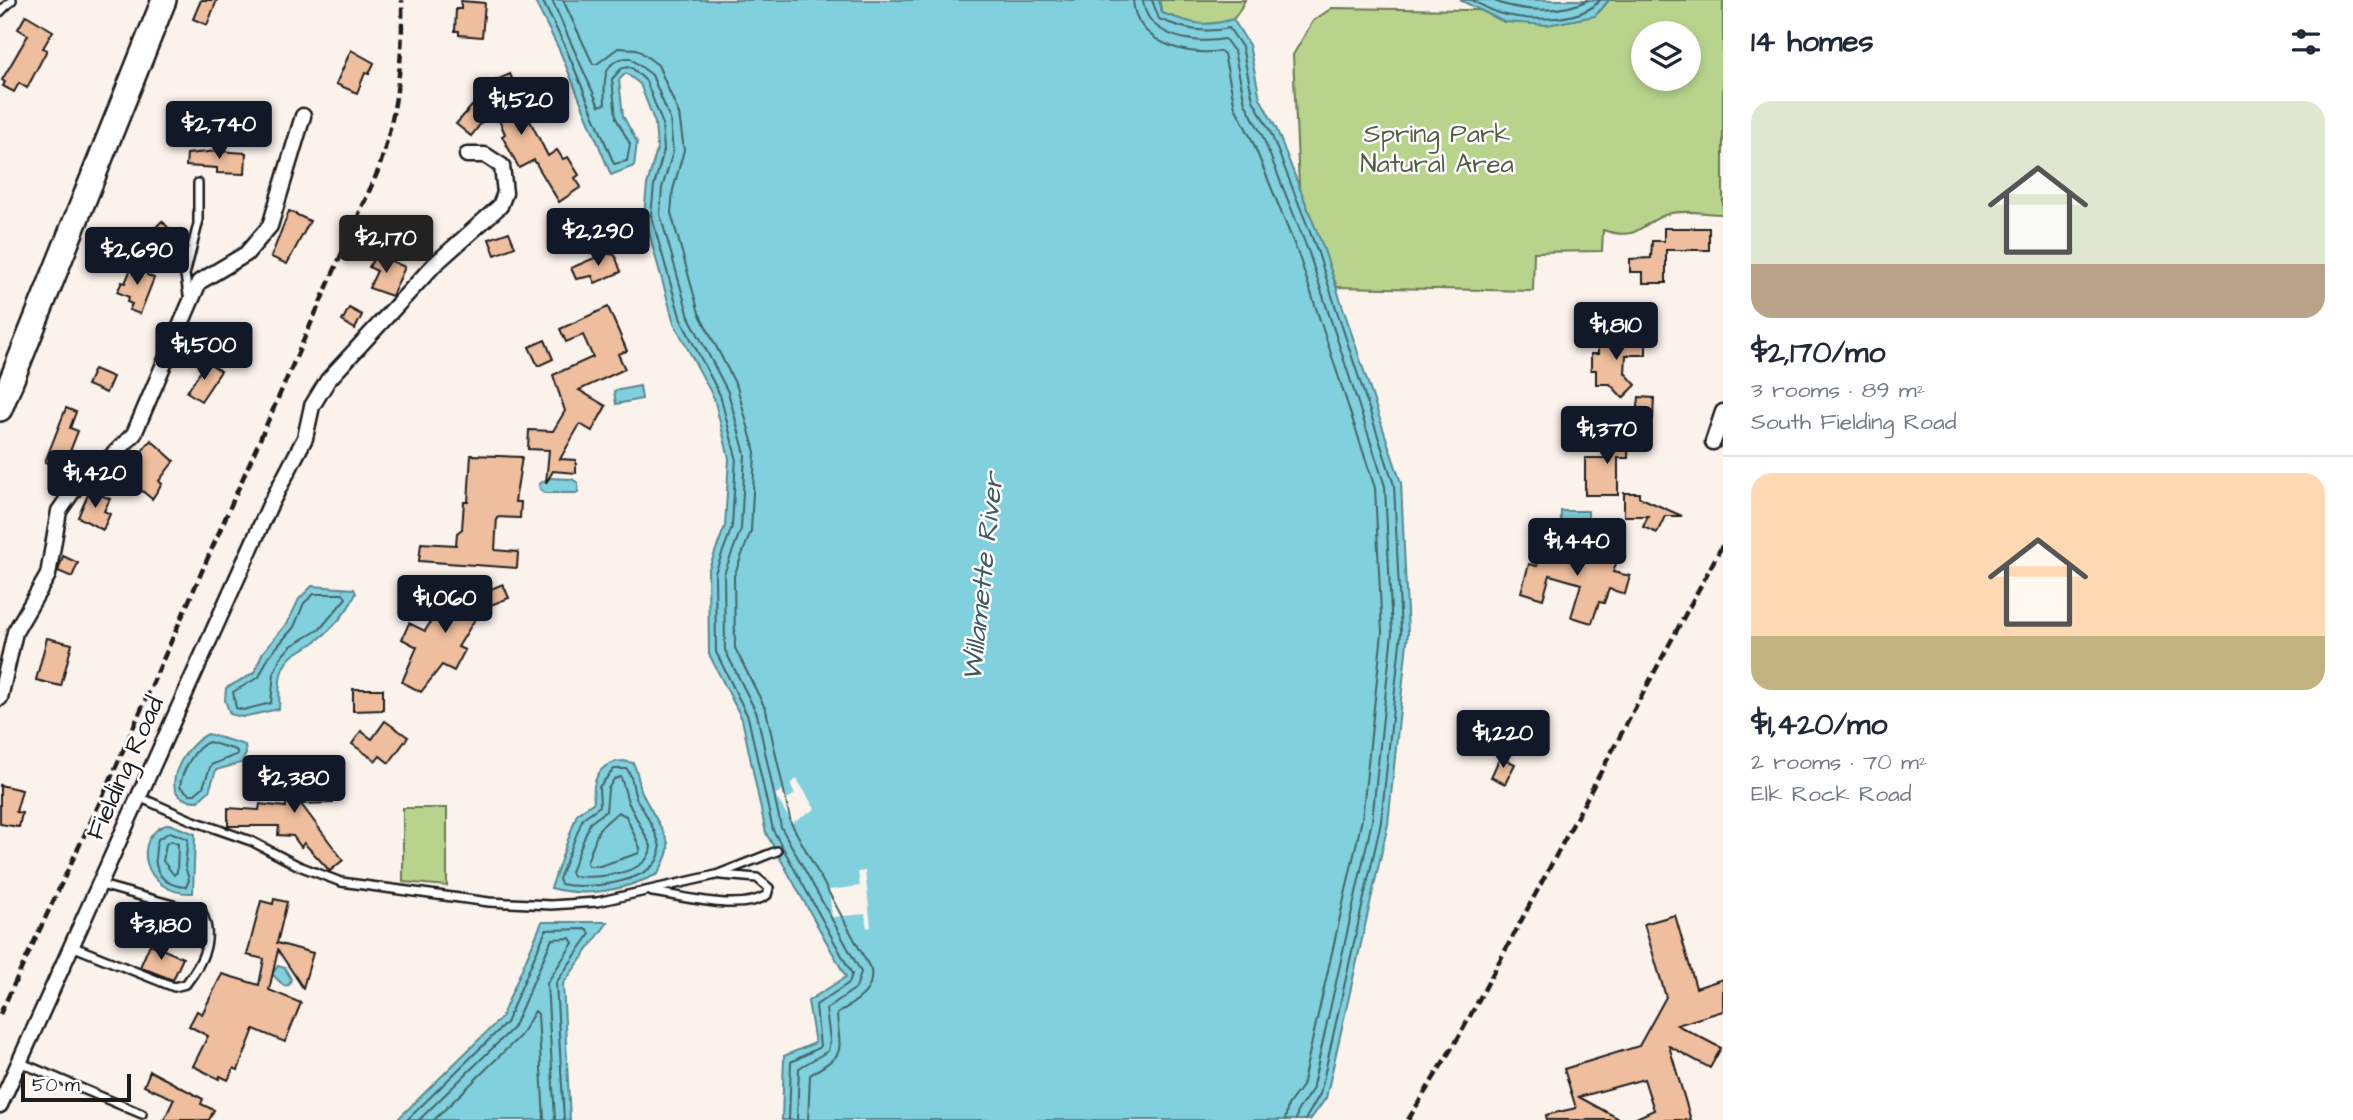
<!DOCTYPE html>
<html lang="en">
<head>
<meta charset="utf-8">
<style>
  :root { --surface:#fff; --page:#f2f2f3; --text:#1f2937; --muted:#747a83; --line:#e0e1e3; --accent:#111827 }
  body { margin:0; font-family:"Architects Daughter",sans-serif; background:var(--page); color:var(--text); height:100vh; display:flex; flex-direction:column; font-size:26px; white-space:nowrap }
  * { box-sizing:border-box; margin:0 }
  p { font-size:23px; color:var(--muted) }
  .icon { flex:none; width:38px; height:38px; fill:none; stroke:currentColor; stroke-width:2; stroke-linecap:round; stroke-linejoin:round }
  .map { position:relative; flex:1; overflow:hidden }
  .drawer { display:flex; flex-direction:column; background:var(--surface); width:630px }
  .drawer>* { flex:none }
  .tools { position:absolute; left:1631px; top:21px; display:grid; gap:14px }
  .tools a { display:grid; place-items:center; width:70px; height:70px; border-radius:50%; background:var(--surface); box-shadow:0 4px 10px #0003; font-size:35px }
  .scale { position:absolute; left:21px; bottom:18px; width:110px; box-sizing:border-box; padding-left:7px; border:4px solid #1c1c1c; border-top:0; font-size:19px; line-height:24px; white-space:nowrap; color:#1c1c1c; -webkit-text-stroke:5px #fff; paint-order:stroke }
  .price { position:absolute; translate:-50% -60px; padding:0 16px; border-radius:7px; background:var(--accent); color:#fff; font-size:23px; line-height:46px; filter:drop-shadow(0 2px 4px #0008) }
  .price::after { content:''; position:absolute; left:50%; top:42px; width:21px; height:16px; margin-left:-10px; background:inherit; clip-path:polygon(0 0,100% 0,50% 100%) }
  .price.on { background:#222; color:#fff }
  ul { padding:0; list-style:none }
  li { display:grid; align-content:center; gap:14px; height:371px; padding:0 28px }
  li+li { border-top:2px solid var(--line) }
  li span { display:grid; place-items:center; height:217px; border-radius:21px; color:#555 }
  li>.icon { margin-inline-start:auto }
  span .icon { width:126px; height:126px; fill:#fffc; stroke-width:1 }
  li b { font-size:30px }
  h2 { display:flex; justify-content:space-between; align-items:center; height:84px; padding:0 28px; font-size:30px }
  main { display:flex; flex:1; min-height:0 }
  .map>svg:first-child { display:block }
  .green { fill:#b8d48c; stroke:#6a7854; stroke-width:2; fill-rule:evenodd }
  .water { fill:#81d0dd; stroke:#598890; stroke-width:2 }
  .pier { fill:#fcf2ec }
  .lines { fill:none; stroke-linecap:round; stroke-linejoin:round }
  .shore { stroke:#446469; stroke-width:2 }
  .building { fill:#eebe9e; stroke:#1c1c1c; stroke-width:2 }
  .service-casing { stroke:#1c1c1c; stroke-width:12 }
  .minor-casing { stroke:#1c1c1c; stroke-width:19 }
  .primary-casing { stroke:#1c1c1c; stroke-width:28 }
  .service { stroke:#fff; stroke-width:7 }
  .minor { stroke:#fff; stroke-width:14 }
  .primary { stroke:#fff; stroke-width:23 }
  .rail { stroke:#1c1c1c; stroke-width:4.5; stroke-dasharray:10 5; stroke-linecap:butt }
  .labels { text-anchor:middle; dominant-baseline:central; stroke-width:5; stroke-linejoin:round; paint-order:stroke }
  .park-label { font-size:26px; fill:#535c43; stroke:#fff }
  .street-label { font-size:26px; fill:#1c1c1c; stroke:#fff }
  .water-label { font-size:28px; font-style:italic; fill:#3f5b60; stroke:#fff }
</style>
</head>
<body>
<main>
<div class="map">
<svg width="1723" height="1120" viewBox="0 0 1723 1120">
  <rect width="100%" height="100%" fill="#fcf2ec"/>
  <filter id="ink" filterUnits="userSpaceOnUse"><feTurbulence type="fractalNoise" baseFrequency=".0143" numOctaves="2"/><feDisplacementMap in="SourceGraphic" scale="14" xChannelSelector="R" yChannelSelector="G"/><feConvolveMatrix kernelMatrix="1 2 1 2 8 2 1 2 1" color-interpolation-filters="sRGB"/></filter>
  <g filter="url(#ink)">
    <!-- green -->
    <g class="green">
      <path d="M1159,0H1245C1242,5 1238,15 1233,19C1213,34 1182,20 1162,13Z"/>
      <path d="M1609,0H1723V214C1707,214 1683,209 1668,214C1639,223 1640,242 1603,230L1602,251L1534,252L1533,291L1337,287L1299,186L1293,55L1313,21L1332,8L1599,12ZM1643,33H1689V79H1643Z"/>
      <path d="M403,808H447V886L403,882Z"/>
    </g>
    <!-- water -->
    <g class="water">
      <path d="M534,0H1159L1162,13C1190,23 1204,28 1233,19L1249,45L1260,98L1276,128L1323,247L1401,483L1408,633L1388,824L1326,1098L1310,1120H782L784,1056L815,1043L808,1001L846,977L766,833L742,719L709,654L708,571L725,526L729,458L714,398L674,323L644,215L647,185L657,149L655,123L640,84L626,73L619,80L623,116L637,142L634,166L611,175L559,49Z"/>
      <path d="M1460,0H1609L1595,16L1547,25L1504,22Z"/>
      <path d="M640,386L642,399L616,404L614,391Z"/>
      <path d="M549,478L572,479L578,483V493H545L540,489L539,484Z"/>
      <rect x="1561" y="511" width="27" height="14"/>
      <path d="M312,586L354,589L356,593C348,612 330,632 313,643C300,652 288,654 282,671C278,682 280,697 279,709L242,717L230,714L225,700L226,688L254,673L263,652L288,622L299,599Z"/>
      <path d="M208,734L245,745L246,754L241,763L216,770L209,791L198,801C151,801 184,744 208,734Z"/>
      <path d="M623,761L633,763C639,773 638,785 643,795C647,804 666,834 668,843C670,853 662,865 658,874C623,890 588,898 551,888L577,814L594,802C591,781 599,762 623,761Z"/>
      <path d="M169,824L195,834L193,893C143,896 129,835 169,824Z"/>
      <path d="M542,922H608L563,984L570,1120H397L501,1018Z"/>
      <path d="M278,966L285,968L291,979L289,985L284,986L272,974Z"/>
    </g>
    <!-- pier -->
    <g class="pier">
      <path d="M797,779L815,809L792,823L775,795L782,790L787,799L795,794L790,784Z"/>
      <path d="M865,871L871,927L867,928L865,914L832,917L829,890L860,886L858,872Z"/>
    </g>
    <g class="lines">
      <!-- shore -->
      <g class="shore">
        <path d="M542,0L565,46L614,164L627,161L630,144L616,118L612,79L622,68L631,67L646,81L662,122L664,150L654,186L651,215L681,320L720,395L736,457L732,527L715,573L716,652L748,717L773,830L852,974L849,983L816,1005L820,1047L791,1062L789,1120"/>
        <path d="M552,0L599,106L605,104C604,84 601,58 630,58L652,75L670,119L673,152L662,188L660,214L689,317L728,392L745,454L741,529L724,574L725,650L757,714L781,827L861,972L856,988L826,1009L830,1041L828,1051L799,1068L797,1120"/>
        <path d="M563,0L593,64H597L618,48L637,49L658,65L679,114L684,150L673,190L671,213L699,313L737,387L755,452L751,531L734,576L735,648L766,710L791,823L871,970C874,995 854,1001 837,1014C840,1057 847,1051 810,1075L808,1120"/>
        <path d="M1133,0C1135,41 1184,57 1220,51L1224,54L1235,107L1252,140L1299,256L1375,488L1382,633L1362,819L1302,1086L1288,1105L1285,1120"/>
        <path d="M1143,0C1146,37 1195,45 1225,39L1234,51L1245,103L1262,135L1309,253L1385,486L1392,633L1372,821L1312,1090L1298,1110L1296,1120"/>
        <path d="M1152,0L1159,19C1184,29 1203,34 1229,28L1242,47L1253,100L1270,131L1317,250L1394,485L1401,633L1381,822L1320,1094L1305,1120"/>
        <path d="M1471,0C1482,5 1494,13 1506,15C1533,21 1582,22 1600,0"/>
        <path d="M1492,0C1519,12 1562,14 1588,0"/>
        <path d="M314,594H343L346,598L320,629L291,646L280,658L274,673L271,703L243,710L236,708L233,692L259,677L269,656L294,627L304,603Z"/>
        <path d="M209,742L236,750L238,754L211,765L203,787L195,794H189L180,787C181,773 195,746 209,742Z"/>
        <path d="M614,769H627C634,778 632,790 637,800C643,808 660,839 660,849C660,883 586,890 561,884L559,879L583,818L600,806L599,787Z"/>
        <path d="M621,777L628,802L651,846C650,876 595,878 573,876L571,872L590,823L606,811L608,789L614,779Z"/>
        <path d="M618,812L626,816L640,848L639,853L600,866H588L587,862L599,829Z"/>
        <path d="M170,832L188,839L185,866L189,880L186,887C156,885 151,863 158,839Z"/>
        <path d="M171,841L178,844L177,872L174,875L163,861L166,844Z"/>
        <path d="M407,1120L506,1023L546,930L587,929L590,934L556,983L564,1120"/>
        <path d="M419,1120L513,1028L552,939L570,938L573,943L547,983L555,1120"/>
        <path d="M434,1120L520,1036L535,1011L538,1014L544,1120"/>
      </g>
    </g>
    <!-- building -->
    <g class="building">
      <path d="M201,0H217L207,25L193,19Z"/>
      <path d="M461,1L485,3L482,37L459,35V31H455L456,9H461Z"/>
      <path d="M26,15L53,31L43,48L47,50L27,88L19,83L14,92L3,86L5,82L2,80L28,35L18,29Z"/>
      <path d="M351,50L374,63L369,74L365,73L357,93L336,84Z"/>
      <path d="M510,74L517,90L511,92L515,100L510,103L520,127L530,121L548,156L557,150L563,159L568,157L579,175L575,178L581,187L559,202L534,160L519,168L502,136L505,134L497,115L492,117L490,112L471,136L456,124L494,81Z"/>
      <path d="M218,151L246,153L245,174L217,173V168L186,166L187,154Z"/>
      <path d="M289,211L310,221L287,264L271,257Z"/>
      <path d="M162,221L173,233L161,244L158,241L151,248L143,240Z"/>
      <path d="M1664,228H1709V250H1666V283H1643V272H1630V259L1651,258L1652,241H1664Z"/>
      <path d="M509,232L515,247L495,255L489,239Z"/>
      <path d="M606,253L615,255L621,272L595,283L592,276L576,279L571,268Z"/>
      <path d="M376,254L405,267L392,296L369,288L377,271L369,267Z"/>
      <path d="M134,262L149,268L147,275L154,278L140,314L129,310L132,304L127,302L129,297L117,292L122,282L125,283Z"/>
      <path d="M608,307L627,351L618,354L625,369L579,390L606,406L592,431L580,424L560,459L576,460V473L553,471L546,483L549,450L528,449L529,430L553,431L565,411L553,375L593,357L583,335L566,342L560,329Z"/>
      <path d="M349,308L362,315L355,329L342,321Z"/>
      <path d="M1598,339H1646V355H1626L1625,373L1636,385L1623,398L1610,384H1596V370H1591V354H1598Z"/>
      <path d="M545,340L553,359L538,366L529,347Z"/>
      <path d="M207,362L221,371L201,401L187,392Z"/>
      <path d="M94,369L113,377L106,393L87,385Z"/>
      <path d="M1639,397L1654,398L1653,418L1637,416Z"/>
      <path d="M66,408L76,412L70,428L78,431L63,469L45,462Z"/>
      <path d="M1609,430H1629L1628,458H1618V495H1585V458H1609Z"/>
      <path d="M151,440L174,461L159,481L162,484L152,499L123,475Z"/>
      <path d="M471,455L522,457L515,502H521L520,518L497,517L495,550L518,552L517,568L419,561L421,543L456,545L457,533L462,529L464,502H468Z"/>
      <path d="M90,490L110,499L104,511L110,514L103,530L78,517Z"/>
      <path d="M1624,493H1639V497L1682,516H1665L1657,533L1643,527L1648,516H1624Z"/>
      <path d="M1543,547L1577,555L1579,550L1590,554L1592,547L1608,551L1606,558L1617,561L1613,572L1630,576L1625,594L1609,589L1604,603L1599,602L1592,623L1571,617L1581,584L1550,575L1543,599L1521,592L1529,564L1537,566Z"/>
      <path d="M63,556L78,563L72,577L58,571Z"/>
      <path d="M503,584L509,598L475,611L477,616L458,647L465,650L454,671L442,665L421,692L402,682L417,647L402,639L409,623L425,631L439,608L434,597L452,591L457,603Z"/>
      <path d="M47,638L72,644L61,686L36,680Z"/>
      <path d="M353,689H383V710L353,711Z"/>
      <path d="M385,721L408,737L389,763L380,756L376,761L352,744L361,731L372,739Z"/>
      <path d="M1500,757L1515,764L1505,784L1491,777Z"/>
      <path d="M284,765H299L302,770H309L320,780V790H332L333,803L301,804L343,860L330,871L304,843L301,847L293,836L278,835L279,826H228V808L259,810L260,804L286,807Z"/>
      <path d="M0,785L22,790L16,812L22,813L19,827L0,824Z"/>
      <path d="M274,899L287,902L277,943L313,953L303,988L278,950L269,990L301,1003L285,1042L254,1029L238,1070L234,1068L228,1080L220,1076L219,1079L193,1066L208,1036L189,1026L197,1011L202,1014L222,974L259,985L264,959L247,955L261,901L273,904Z"/>
      <path d="M1675,915L1696,988L1723,979V1011L1677,1025L1721,1048L1710,1068L1669,1046L1691,1120H1632L1654,1110L1644,1079L1579,1097L1621,1120H1547L1546,1115L1576,1108L1564,1069L1639,1046L1666,997L1644,924Z"/>
      <path d="M150,944L183,958L173,980L140,967Z"/>
      <path d="M150,1071L203,1099L201,1104L214,1110L209,1120H164L174,1099L144,1086Z"/>
    </g>
    <g class="lines">
      <defs>
        <g id="service">
          <path d="M0,12L12,0"/>
          <path d="M189,301L185,275L198,224V183"/>
          <path d="M139,797L191,820L251,841L299,866L341,882L489,902L551,905L597,902L716,875L777,851"/>
          <path d="M652,892C684,896 740,913 767,895L769,888L757,878L721,875"/>
          <path d="M74,947L174,987L186,984C202,963 215,939 202,913L101,885"/>
          <path d="M19,1062L142,1114"/>
        </g>
        <g id="minor">
          <path d="M1713,442L1723,412"/>
          <path d="M0,698L15,632L48,575L59,511L80,481L113,455L134,434L199,282L246,254L270,226L303,116"/>
          <path d="M0,1105L270,505L305,438L312,406L328,380L434,265L500,206L505,193L502,166L485,155H467"/>
        </g>
        <path id="primary" d="M0,409L164,0"/>
      </defs>
      <!-- service casing -->
      <use href="#service" class="service-casing"/>
      <!-- minor casing -->
      <use href="#minor" class="minor-casing"/>
      <!-- primary casing -->
      <use href="#primary" class="primary-casing"/>
      <!-- service -->
      <use href="#service" class="service"/>
      <!-- minor -->
      <use href="#minor" class="minor"/>
      <!-- primary -->
      <use href="#primary" class="primary"/>
      <!-- rail -->
      <g class="rail">
        <path d="M0,1014L107,787L378,171C397,114 403,60 402,0"/>
        <path d="M1408,1120L1461,1033L1723,544"/>
      </g>
    </g>
  </g>
  <g class="labels">
    <!-- park labels -->
    <g class="park-label">
      <text x="1437" y="134">Spring Park<tspan x="1437" dy="30">Natural Area</tspan></text>
    </g>
    <!-- street labels -->
    <g class="street-label">
      <text transform="translate(125 768) rotate(-66)">Fielding Road</text>
    </g>
    <!-- water labels -->
    <g class="water-label">
      <text transform="translate(983 577) rotate(-84)">Willamette River</text>
    </g>
  </g>
</svg>
<div class="tools">
<a><svg class="icon" aria-label="layers" viewBox="0 0 24 24"><path d="M12 4l9 5-9 5-9-5zM3 14l9 5 9-5"/></svg></a>
</div>
<div class="scale">50 m</div>
<b class="price" style="left:521px;top:137px">$1,520</b>
<b class="price" style="left:219px;top:161px">$2,740</b>
<b class="price" style="left:598px;top:268px">$2,290</b>
<b class="price on" style="left:386px;top:275px">$2,170</b>
<b class="price" style="left:137px;top:287px">$2,690</b>
<b class="price" style="left:1616px;top:362px">$1,810</b>
<b class="price" style="left:204px;top:382px">$1,500</b>
<b class="price" style="left:1607px;top:466px">$1,370</b>
<b class="price" style="left:95px;top:510px">$1,420</b>
<b class="price" style="left:1577px;top:578px">$1,440</b>
<b class="price" style="left:445px;top:635px">$1,060</b>
<b class="price" style="left:1503px;top:770px">$1,220</b>
<b class="price" style="left:294px;top:815px">$2,380</b>
<b class="price" style="left:161px;top:962px">$3,180</b>
</div>
<section class="drawer">
<h2>14 homes<svg class="icon" aria-label="filters" viewBox="0 0 24 24"><path d="M4 7h16M4 17h16"/><circle cx="9" cy="7" r="2"/><circle cx="15" cy="17" r="2"/></svg></h2>
<ul>
<li><span style="background:linear-gradient(#dfe7d0 75%,#b9a48a 0)"><svg class="icon" aria-label="home" viewBox="0 0 24 24"><path d="M3 11l9-7 9 7M6 9v11h12V9"/></svg></span><div><b>$2,170/mo</b><p>3 rooms · 89 m²</p><p>South Fielding Road</p></div></li>
<li><span style="background:linear-gradient(#ffd9b3 75%,#c2b280 0)"><svg class="icon" aria-label="home" viewBox="0 0 24 24"><path d="M3 11l9-7 9 7M6 9v11h12V9"/></svg></span><div><b>$1,420/mo</b><p>2 rooms · 70 m²</p><p>Elk Rock Road</p></div></li>
</ul>
</section>
</main>
</body>
</html>
